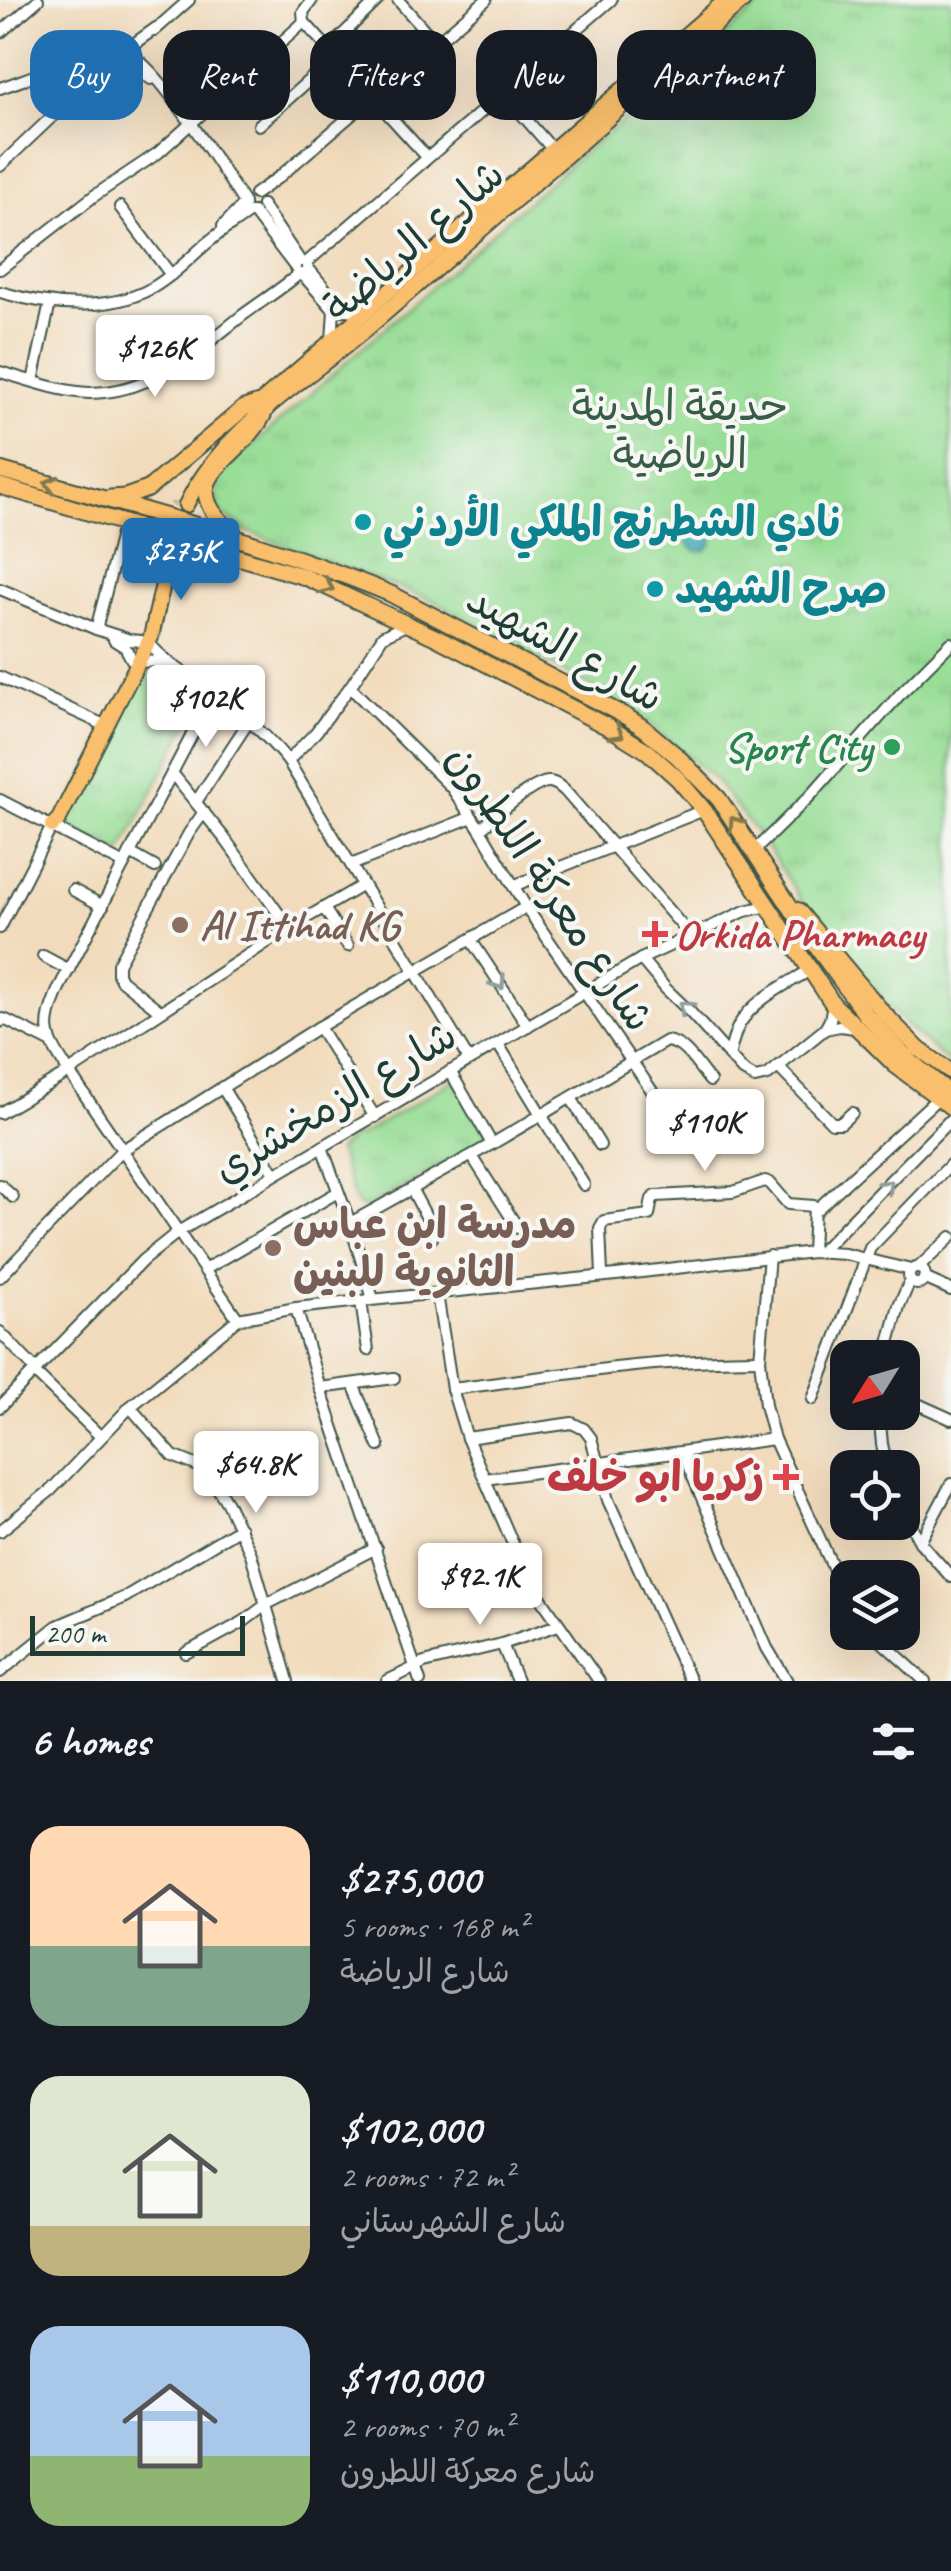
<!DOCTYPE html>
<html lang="en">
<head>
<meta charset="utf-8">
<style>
  :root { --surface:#171b24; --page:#242831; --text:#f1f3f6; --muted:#9ea1a6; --accent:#1f6fb2 }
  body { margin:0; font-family:Caveat,"Playpen Sans Arabic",sans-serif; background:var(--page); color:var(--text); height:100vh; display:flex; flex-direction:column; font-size:38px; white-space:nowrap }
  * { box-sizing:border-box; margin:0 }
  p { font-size:32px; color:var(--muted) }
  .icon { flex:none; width:55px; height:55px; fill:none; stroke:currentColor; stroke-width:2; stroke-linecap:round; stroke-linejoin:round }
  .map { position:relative; height:1681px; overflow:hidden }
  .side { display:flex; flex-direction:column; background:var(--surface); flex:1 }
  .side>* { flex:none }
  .guide { position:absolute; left:30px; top:30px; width:892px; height:90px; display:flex; gap:20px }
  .needle { width:65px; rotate:233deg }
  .fabs { position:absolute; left:830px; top:1340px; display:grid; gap:20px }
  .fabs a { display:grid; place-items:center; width:90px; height:90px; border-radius:20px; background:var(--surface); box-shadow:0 10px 40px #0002; font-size:50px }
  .scale { position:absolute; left:30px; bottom:25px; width:215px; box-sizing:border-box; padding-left:10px; border:5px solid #1f3d34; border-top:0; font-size:28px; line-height:35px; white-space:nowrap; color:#1f3d34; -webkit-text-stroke:8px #f6f6f2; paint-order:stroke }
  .price { position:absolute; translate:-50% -85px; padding:0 22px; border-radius:10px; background:#fff; color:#222; font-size:32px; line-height:65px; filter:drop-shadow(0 2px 5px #0008) }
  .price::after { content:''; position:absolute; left:50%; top:60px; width:30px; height:22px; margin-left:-15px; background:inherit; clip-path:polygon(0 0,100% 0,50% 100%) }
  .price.current { background:var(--accent); color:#fff }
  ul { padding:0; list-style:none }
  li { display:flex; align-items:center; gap:30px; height:250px; padding:0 30px }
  li span { display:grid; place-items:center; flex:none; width:280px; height:200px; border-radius:30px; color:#555 }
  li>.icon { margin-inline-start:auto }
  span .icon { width:120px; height:120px; fill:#fffc; stroke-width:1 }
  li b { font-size:42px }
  h2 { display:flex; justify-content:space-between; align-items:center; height:120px; padding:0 30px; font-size:42px }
  .chip { padding:0 35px; border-radius:30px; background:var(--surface); box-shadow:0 10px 40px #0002; font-size:35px; line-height:90px }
  .chip.current { background:var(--accent); color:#fff }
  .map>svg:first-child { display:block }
  .park { fill:url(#park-tufts); stroke:#5c8e66; stroke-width:2.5 }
  .water { fill:url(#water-rules); stroke:#347a7c; stroke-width:2.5 }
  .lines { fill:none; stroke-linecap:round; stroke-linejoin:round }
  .major-tunnel { stroke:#c8bba1; stroke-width:14; stroke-dasharray:14 7; stroke-linecap:butt }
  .minor-casing { stroke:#3f5548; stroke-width:14 }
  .major-casing { stroke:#3f5548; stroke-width:18 }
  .highway-casing { stroke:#3f5548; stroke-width:19 }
  .minor { stroke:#fff; stroke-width:10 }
  .major { stroke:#f9bf6d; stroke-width:14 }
  .highway { stroke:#f9bf6d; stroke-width:15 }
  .oneway { stroke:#81784e }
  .oneway2 { stroke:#8f9e9a }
  .culture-dot { fill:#0f9aa8; stroke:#f6f6f2; stroke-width:4 }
  .leisure-dot { fill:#2e9e5b; stroke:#f6f6f2; stroke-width:4 }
  .education-dot { fill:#8d6e63; stroke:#f6f6f2; stroke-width:4 }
  .health-dot { fill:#e0444e; stroke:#f6f6f2; stroke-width:4 }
  .labels { text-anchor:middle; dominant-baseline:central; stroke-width:8; stroke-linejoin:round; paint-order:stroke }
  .street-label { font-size:42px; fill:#1f3d34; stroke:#f6f6f2 }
  .park-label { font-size:42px; fill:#375d48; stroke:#f6f6f2 }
  .culture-label { font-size:42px; font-weight:bold; fill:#0d838f; stroke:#f6f6f2; text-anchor:start }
  .leisure-label { font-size:42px; font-weight:bold; fill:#27864d; stroke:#f6f6f2; text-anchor:end }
  .education-label { font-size:42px; font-weight:bold; fill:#785e54; stroke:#f6f6f2; text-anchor:start }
  .health-label { font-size:42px; font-weight:bold; fill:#be3a42; stroke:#f6f6f2; text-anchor:start }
</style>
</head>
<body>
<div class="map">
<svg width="951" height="1681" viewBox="0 0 951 1681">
  <defs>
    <pattern id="park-tufts" width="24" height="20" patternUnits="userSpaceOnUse" patternTransform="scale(2.5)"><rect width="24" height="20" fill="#99de97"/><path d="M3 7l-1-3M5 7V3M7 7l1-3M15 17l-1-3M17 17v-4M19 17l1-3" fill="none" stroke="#83bf83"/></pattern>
    <pattern id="water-rules" width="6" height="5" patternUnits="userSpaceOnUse" patternTransform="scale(2.5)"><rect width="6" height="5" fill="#4ab7c5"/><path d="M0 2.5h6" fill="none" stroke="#3d96a1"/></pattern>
  </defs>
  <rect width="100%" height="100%" fill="#f6f6f2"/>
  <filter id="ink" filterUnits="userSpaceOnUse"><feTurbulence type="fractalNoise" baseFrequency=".01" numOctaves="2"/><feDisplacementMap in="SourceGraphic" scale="20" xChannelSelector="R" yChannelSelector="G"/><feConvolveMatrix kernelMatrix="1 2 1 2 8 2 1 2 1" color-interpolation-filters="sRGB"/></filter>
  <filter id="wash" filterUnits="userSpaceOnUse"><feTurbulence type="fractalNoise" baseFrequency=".0048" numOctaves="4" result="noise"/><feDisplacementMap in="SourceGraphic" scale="40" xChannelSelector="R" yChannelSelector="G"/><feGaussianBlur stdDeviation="2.25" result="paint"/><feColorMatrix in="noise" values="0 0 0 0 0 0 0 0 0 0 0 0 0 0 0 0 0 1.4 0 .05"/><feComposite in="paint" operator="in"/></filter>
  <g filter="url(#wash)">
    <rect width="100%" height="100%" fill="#f2dbbc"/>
    <!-- park -->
    <g class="park">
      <path d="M766,0H951V1065L905,1024L830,944L763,841L714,779L635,711L436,602L246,531L220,512L216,493L218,476L579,156L641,107Z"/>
      <path d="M141,667L201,698L121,853L61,822Z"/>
      <path d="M455,1079L490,1137L368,1207H361L356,1203L338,1150L353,1136L358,1137Z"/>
    </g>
    <!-- water -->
    <circle class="water" cx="700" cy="538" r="13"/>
  </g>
  <g filter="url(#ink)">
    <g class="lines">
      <!-- major-tunnel -->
      <path class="major-tunnel" d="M164,547L178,503"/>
      <defs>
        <g id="minor">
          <path d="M398,0L436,43"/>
          <path d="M304,22L427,157"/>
          <path d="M154,31L189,0"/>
          <path d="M0,33L38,0"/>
          <path d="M329,48L378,0"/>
          <path d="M117,61L133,67L151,79"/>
          <path d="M102,78L132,54"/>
          <path d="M0,88C27,79 102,49 126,53C153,58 226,175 244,203"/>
          <path d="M504,94L554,151"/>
          <path d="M259,125L336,56"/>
          <path d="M0,166L95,76L121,53L156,28"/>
          <path d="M255,194L279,177L486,0"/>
          <path d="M262,205L300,261"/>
          <path d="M120,207L171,275"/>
          <path d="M253,212L295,267"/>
          <path d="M223,226L244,204"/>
          <path d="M306,263L611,0"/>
          <path d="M308,268L343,310L367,311"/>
          <path d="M0,269L94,196L158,153L304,22L303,12L312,0"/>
          <path d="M302,274L334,310L332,341"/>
          <path d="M0,292C48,306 107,313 152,288C175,275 192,255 212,239C224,229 238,221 250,212"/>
          <path d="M0,372C29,380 60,392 90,393C152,393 197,351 243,315C262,301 281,289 299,274"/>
          <path d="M33,381L50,303"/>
          <path d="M0,589L96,629L130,640L141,641"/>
          <path d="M96,629L124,523"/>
          <path d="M114,640L125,647L132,660"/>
          <path d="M148,642C165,663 189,676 211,691C239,711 266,734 288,761L469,1060"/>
          <path d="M138,662L153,661L170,667"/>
          <path d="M0,677L100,723"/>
          <path d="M350,687L451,787L480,829L526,907L663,1107V1125L670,1143"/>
          <path d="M214,693L59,988C41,1030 46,1036 69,1072L238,1319"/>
          <path d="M288,761L316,732L350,687L383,636L408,624"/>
          <path d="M172,773L225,839L289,928"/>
          <path d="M0,800L124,864"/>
          <path d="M196,802L249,721"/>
          <path d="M480,829C494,818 534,780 550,782C556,783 561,787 565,791L690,935"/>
          <path d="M754,851L811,795L902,692L951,643"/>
          <path d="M130,853L155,867"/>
          <path d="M351,865L472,817"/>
          <path d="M513,886L704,810"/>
          <path d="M73,890L103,906"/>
          <path d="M324,908L348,946"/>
          <path d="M0,928L52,826"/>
          <path d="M471,940L528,1026"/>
          <path d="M43,956L69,970"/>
          <path d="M641,959L666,989L690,1012L743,1071L755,1078L768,1075L825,1029L830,1020L833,1004"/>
          <path d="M160,1011L121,980L118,974V964L189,833L204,812"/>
          <path d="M0,1022L3,1019L6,1020L50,1042"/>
          <path d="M319,1027L375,1117"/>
          <path d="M825,1029L840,1026L855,1028"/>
          <path d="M498,1044L584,1185"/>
          <path d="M729,1056C732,1045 734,1034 739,1025C754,999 786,985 810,970"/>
          <path d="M778,1067L832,1123H841L852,1113"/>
          <path d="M450,1071L492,1144"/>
          <path d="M222,1087L275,1174"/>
          <path d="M571,1098L600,1145"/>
          <path d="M0,1113L69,1072L289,928L363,885"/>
          <path d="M322,1147L350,1223L373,1299"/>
          <path d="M472,1156L518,1228"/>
          <path d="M0,1185L13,1197"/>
          <path d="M412,1190L428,1220L432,1238"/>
          <path d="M814,1212L938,1098"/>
          <path d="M350,1223L492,1144L666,1041C685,1042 698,1067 710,1081"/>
          <path d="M821,1251L951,1119"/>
          <path d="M769,1256L760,1359L765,1405L774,1439L848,1600"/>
          <path d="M918,1268L951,1237"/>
          <circle cx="917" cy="1276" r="8"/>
          <path d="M204,1270L338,1192"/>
          <path d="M602,1275L600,1228L604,1221L649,1215L652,1199L656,1196L733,1192L765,1181L770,1183L788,1204L814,1206L812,1252"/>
          <path d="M0,1277L121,1151L319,1027L526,907"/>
          <path d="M924,1278L951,1290"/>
          <path d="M437,1294L452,1389L467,1438L529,1581L599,1681"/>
          <path d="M361,1301L368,1350"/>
          <path d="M296,1308L320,1388L420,1681"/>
          <path d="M0,1332L36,1370"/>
          <path d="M885,1358L899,1306L910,1281"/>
          <path d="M34,1372L101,1437"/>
          <path d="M353,1384L379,1446"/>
          <path d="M320,1388L394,1378"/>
          <path d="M452,1389C554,1376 657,1359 760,1359"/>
          <path d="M902,1397L951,1419"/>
          <path d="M813,1399L870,1248L951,1164"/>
          <path d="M0,1407L143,1260L178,1232L641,959L745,911L768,906"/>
          <path d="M130,1407L173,1456L198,1466L208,1473L227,1503L251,1554L288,1681"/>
          <path d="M879,1412L882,1444L887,1468"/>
          <path d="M467,1438L572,1423L584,1429L591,1438L608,1500L690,1681"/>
          <path d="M683,1454L767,1648L787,1681"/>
          <path d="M208,1473L232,1450"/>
          <path d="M485,1479L774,1439"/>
          <path d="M902,1509L920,1542L951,1577"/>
          <path d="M0,1531L51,1490L130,1407L238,1319L296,1308L361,1301L616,1275L812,1252L845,1254L911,1270"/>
          <path d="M920,1542L951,1484"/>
          <path d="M443,1600L474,1581L486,1578L537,1595"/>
          <path d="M871,1632L925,1681"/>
          <path d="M502,1644L517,1681"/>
          <path d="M186,1653L243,1622L267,1604L376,1548"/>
          <path d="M0,1672L57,1626L125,1597L240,1528"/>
          <path d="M387,1681L424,1663L502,1644L558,1625"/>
        </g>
        <g id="major">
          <path d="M254,408L726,0"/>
          <path d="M186,505C224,426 306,381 370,326C496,218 619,108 744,0"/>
          <path d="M52,826L59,819L151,637L171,549"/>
          <path d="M798,910L882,1011L919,1049L951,1072"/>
        </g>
        <g id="highway">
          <path d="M0,470C132,506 265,542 391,594L627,717L645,729L677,756L719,799L821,953L866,1015L910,1061L951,1094"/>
          <path d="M0,486L305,577L437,638L608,727L647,751L678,779L704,810L833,1004L895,1065L951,1107"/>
          <path d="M110,498L125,497L148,489L244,408L259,403"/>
          <path d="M233,533C166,476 243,462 265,411"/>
        </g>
      </defs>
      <!-- minor casing -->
      <use href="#minor" class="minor-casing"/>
      <!-- major casing -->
      <use href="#major" class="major-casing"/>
      <!-- highway casing -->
      <use href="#highway" class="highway-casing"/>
      <!-- minor -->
      <use href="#minor" class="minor"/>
      <!-- major -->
      <use href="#major" class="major"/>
      <!-- highway -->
      <use href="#highway" class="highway"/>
    </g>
    <!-- one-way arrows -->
    <defs><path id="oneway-chevron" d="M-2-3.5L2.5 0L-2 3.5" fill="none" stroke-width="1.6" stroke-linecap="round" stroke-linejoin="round" transform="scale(2.5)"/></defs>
    <g class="oneway">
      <use href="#oneway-chevron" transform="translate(51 484) rotate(-165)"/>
      <use href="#oneway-chevron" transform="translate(327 587) rotate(24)"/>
      <use href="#oneway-chevron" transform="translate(617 733) rotate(31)"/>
      <use href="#oneway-chevron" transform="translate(735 823) rotate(-124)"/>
    </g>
    <g class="oneway2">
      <use href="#oneway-chevron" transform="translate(499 983) rotate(57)"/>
      <use href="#oneway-chevron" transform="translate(685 1007) rotate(-136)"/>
      <use href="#oneway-chevron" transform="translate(887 1186) rotate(-45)"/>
    </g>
  </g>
  <!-- markers -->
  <g class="culture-dot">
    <circle cx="363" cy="522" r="10"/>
    <circle cx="655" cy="589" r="10"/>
  </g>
  <circle class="leisure-dot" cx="892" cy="747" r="10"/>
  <g class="education-dot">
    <circle cx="180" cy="925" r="10"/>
    <circle cx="273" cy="1248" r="10"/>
  </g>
  <g class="health-dot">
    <path d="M650 919h10v10h10v10h-10v10h-10v-10h-10v-10h10z"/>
    <path d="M781 1462h10v10h10v10h-10v10h-10v-10h-10v-10h10z"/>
  </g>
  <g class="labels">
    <!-- street labels -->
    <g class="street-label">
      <text transform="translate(414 241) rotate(-41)">شارع الرياضة</text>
      <text transform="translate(565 648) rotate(29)">شارع الشهيد</text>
      <text transform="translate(550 888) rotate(56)">شارع معركة اللطرون</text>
      <text transform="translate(335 1102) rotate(-31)">شارع الزمخشري</text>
    </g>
    <!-- park labels -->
    <g class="park-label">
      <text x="680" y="406">حديقة المدينة<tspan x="680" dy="48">الرياضية</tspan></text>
    </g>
    <!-- culture labels -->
    <g class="culture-label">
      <text x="383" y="522">نادي الشطرنج الملكي الأردني</text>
      <text x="675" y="589">صرح الشهيد</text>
    </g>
    <!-- leisure labels -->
    <g class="leisure-label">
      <text x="872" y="747">Sport City</text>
    </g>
    <!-- education labels -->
    <g class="education-label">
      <text x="200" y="925">Al Ittihad KG</text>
      <text x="293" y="1224">مدرسة ابن عباس<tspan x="293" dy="48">الثانوية للبنين</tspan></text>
    </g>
    <!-- health labels -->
    <g class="health-label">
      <text x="675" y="934">Orkida Pharmacy</text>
      <text x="764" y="1477" text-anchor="end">زكريا ابو خلف</text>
    </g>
  </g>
</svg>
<div class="fabs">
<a><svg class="needle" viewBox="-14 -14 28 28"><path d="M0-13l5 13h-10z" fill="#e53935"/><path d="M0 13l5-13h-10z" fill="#9ea1a6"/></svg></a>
<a><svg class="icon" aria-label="locate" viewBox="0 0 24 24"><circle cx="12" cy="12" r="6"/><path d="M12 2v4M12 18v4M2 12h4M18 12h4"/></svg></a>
<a><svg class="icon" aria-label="layers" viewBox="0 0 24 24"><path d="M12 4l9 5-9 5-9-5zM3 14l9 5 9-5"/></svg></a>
</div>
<div class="scale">200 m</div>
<b class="price" style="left:155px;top:400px">$126K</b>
<b class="price current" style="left:181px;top:603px">$275K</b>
<b class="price" style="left:206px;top:750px">$102K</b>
<b class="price" style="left:705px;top:1174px">$110K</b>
<b class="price" style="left:256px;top:1516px">$64.8K</b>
<b class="price" style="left:480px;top:1628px">$92.1K</b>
<div class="guide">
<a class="chip current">Buy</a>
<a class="chip">Rent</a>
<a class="chip">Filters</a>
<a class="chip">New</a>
<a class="chip">Apartment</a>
</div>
</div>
<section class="side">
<h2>6 homes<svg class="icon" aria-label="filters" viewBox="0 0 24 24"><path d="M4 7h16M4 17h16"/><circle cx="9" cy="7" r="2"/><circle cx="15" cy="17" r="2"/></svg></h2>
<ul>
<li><span style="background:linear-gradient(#ffd9b3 60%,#7fa58c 0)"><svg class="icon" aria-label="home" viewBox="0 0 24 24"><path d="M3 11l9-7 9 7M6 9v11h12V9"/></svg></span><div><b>$275,000</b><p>5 rooms · 168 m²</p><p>شارع الرياضة</p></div></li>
<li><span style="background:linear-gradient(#dfe7d0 75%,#c2b280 0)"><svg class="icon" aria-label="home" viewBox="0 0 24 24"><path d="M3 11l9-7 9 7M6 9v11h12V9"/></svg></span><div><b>$102,000</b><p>2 rooms · 72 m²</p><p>شارع الشهرستاني</p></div></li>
<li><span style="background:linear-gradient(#a9c7e8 65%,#8fb573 0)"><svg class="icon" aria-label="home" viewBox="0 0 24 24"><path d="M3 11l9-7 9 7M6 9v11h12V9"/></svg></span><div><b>$110,000</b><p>2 rooms · 70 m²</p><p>شارع معركة اللطرون</p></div></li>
</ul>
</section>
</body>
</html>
